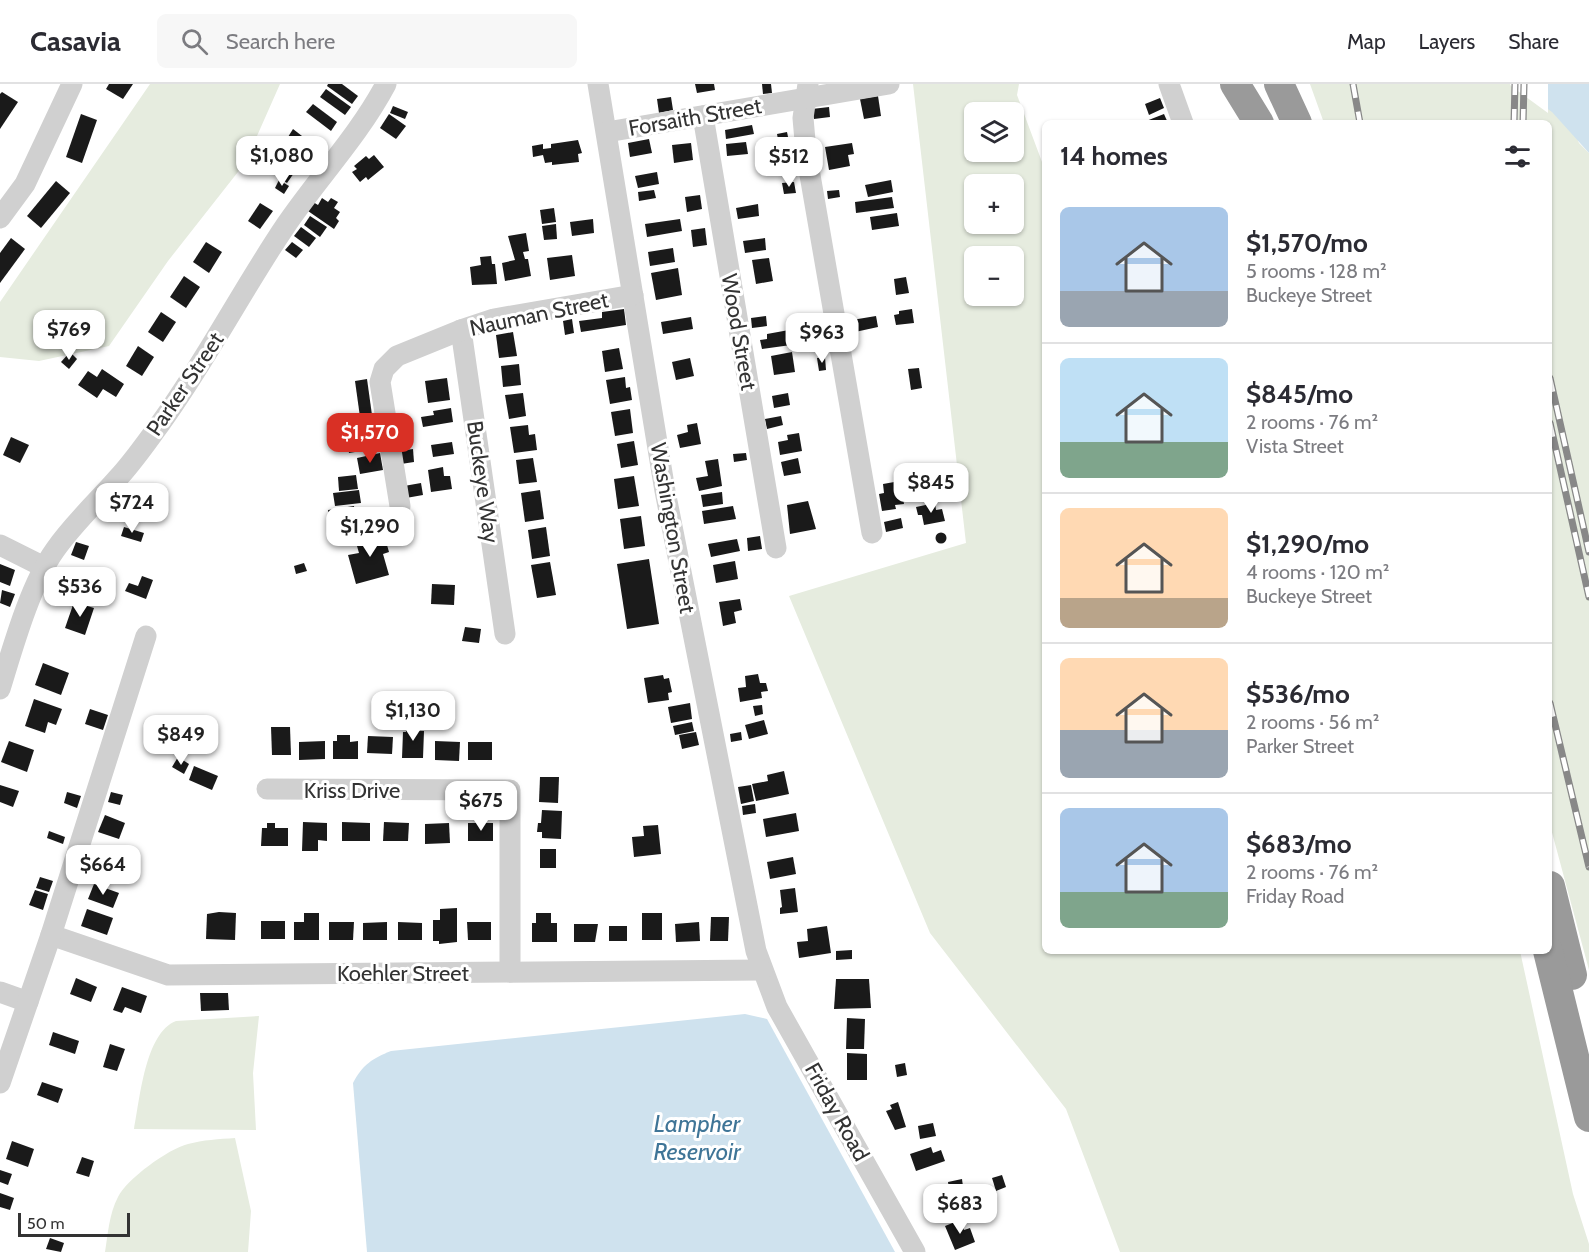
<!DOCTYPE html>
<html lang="en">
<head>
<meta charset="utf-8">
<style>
  :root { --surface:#fff; --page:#f7f7f7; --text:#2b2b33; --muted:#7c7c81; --line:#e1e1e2; --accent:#d93025 }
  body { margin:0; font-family:Cabin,sans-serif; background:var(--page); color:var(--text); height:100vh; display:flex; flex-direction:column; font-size:22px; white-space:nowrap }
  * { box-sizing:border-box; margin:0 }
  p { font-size:20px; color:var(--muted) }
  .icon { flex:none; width:33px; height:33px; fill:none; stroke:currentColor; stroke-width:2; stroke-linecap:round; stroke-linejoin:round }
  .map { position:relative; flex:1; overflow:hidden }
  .side { position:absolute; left:1042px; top:36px; width:510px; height:834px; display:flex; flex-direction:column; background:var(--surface); border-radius:9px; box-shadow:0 2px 4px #0004 }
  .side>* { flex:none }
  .controls { position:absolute; left:964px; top:18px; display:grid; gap:12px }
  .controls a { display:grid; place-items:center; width:60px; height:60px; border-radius:9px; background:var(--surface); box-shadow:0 2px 4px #0004; font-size:30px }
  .scale { position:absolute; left:18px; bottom:15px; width:112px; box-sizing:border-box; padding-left:6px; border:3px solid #333; border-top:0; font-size:16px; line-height:21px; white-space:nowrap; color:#333; -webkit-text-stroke:4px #fff; paint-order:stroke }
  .price { position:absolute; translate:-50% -51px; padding:0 14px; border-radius:12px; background:#fff; color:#222; font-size:20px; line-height:39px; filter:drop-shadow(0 2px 3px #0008) }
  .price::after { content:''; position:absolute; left:50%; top:36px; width:18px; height:14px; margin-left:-9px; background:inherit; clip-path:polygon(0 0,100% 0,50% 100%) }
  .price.current { background:var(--accent); color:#fff }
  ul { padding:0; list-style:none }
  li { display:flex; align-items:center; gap:18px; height:150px; padding:0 18px }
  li+li { border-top:2px solid var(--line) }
  li span { display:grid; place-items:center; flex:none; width:168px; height:120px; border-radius:9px; color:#555 }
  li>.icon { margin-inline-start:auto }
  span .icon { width:72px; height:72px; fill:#fffc; stroke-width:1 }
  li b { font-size:26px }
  h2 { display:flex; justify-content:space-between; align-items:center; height:72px; padding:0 18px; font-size:26px }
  header { display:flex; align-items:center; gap:36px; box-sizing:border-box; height:84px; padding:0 30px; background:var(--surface); border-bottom:2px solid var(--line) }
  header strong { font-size:28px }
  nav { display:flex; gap:33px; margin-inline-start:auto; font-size:21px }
  .search { width:420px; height:54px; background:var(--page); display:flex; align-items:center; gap:15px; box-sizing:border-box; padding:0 21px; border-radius:9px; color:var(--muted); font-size:22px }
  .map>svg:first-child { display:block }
  .green { fill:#e6ecdf; fill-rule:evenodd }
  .water { fill:#cfe2ee }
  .pier { fill:#fff }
  .building { fill:#1a1a1a }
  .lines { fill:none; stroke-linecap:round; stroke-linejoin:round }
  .minor { stroke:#d0d0d0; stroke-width:21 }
  .highway { stroke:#9a9a9a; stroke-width:30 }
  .rail-casing { stroke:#888; stroke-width:7 }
  .rail { stroke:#fff; stroke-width:4.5; stroke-dasharray:14; stroke-linecap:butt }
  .labels { text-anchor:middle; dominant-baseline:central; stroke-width:6; stroke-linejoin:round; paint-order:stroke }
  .street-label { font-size:22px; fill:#333; stroke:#fff }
  .water-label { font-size:24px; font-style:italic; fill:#3f7597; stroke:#fff }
</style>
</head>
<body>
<header>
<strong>Casavia</strong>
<div class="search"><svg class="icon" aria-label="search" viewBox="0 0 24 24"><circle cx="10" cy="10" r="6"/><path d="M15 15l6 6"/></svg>Search here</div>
<nav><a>Map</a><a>Layers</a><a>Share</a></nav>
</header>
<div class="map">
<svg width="1589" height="1168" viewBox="0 0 1589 1168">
  <rect width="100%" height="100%" fill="#fff"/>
  <!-- green -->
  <g class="green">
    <path d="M150,0H280L245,79L168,177L109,262L39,277L0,273V218Z"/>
    <path d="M913,0H1019L1017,11L1045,86L1046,867H1520L1573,1110L1589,1160V1168H1120L1066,1025L930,849L789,512L966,459ZM975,28H1014V68H975ZM975,100H1014V140H975ZM1014,172V212H975V172Z"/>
    <path d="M1310,0H1554L1579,59L1589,69V886L1550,741V39H1324Z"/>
    <path d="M259,932L253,989L256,1046L134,1045C140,1015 145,949 176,937Z"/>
    <path d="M235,1054L251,1127L248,1168H105C108,1150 109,1130 118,1113C127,1095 168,1065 188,1060C203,1056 219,1055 235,1054Z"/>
  </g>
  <!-- water -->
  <g class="water">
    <path d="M1513,0H1589V69L1552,28Z"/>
    <path d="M745,930L767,935L895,1168H367L353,999C362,981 373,974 391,967Z"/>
  </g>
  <!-- pier -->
  <path class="pier" d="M1510,0H1548V29L1511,2Z"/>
  <!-- building -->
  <g class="building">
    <path d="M109,0H133L123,15L106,5Z"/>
    <path d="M328,0H342L358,12L352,20L327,2Z"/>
    <path d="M695,0H714L715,6L697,9Z"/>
    <path d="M762,0H771L772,9L763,10Z"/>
    <path d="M326,5L351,23L345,31L320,13Z"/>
    <path d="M2,8L18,18L0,45V10Z"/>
    <path d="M878,12L881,32L864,35L860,15Z"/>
    <path d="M671,13L673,26L659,29L657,15Z"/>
    <path d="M1160,14L1164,24L1149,31L1145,20Z"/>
    <path d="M313,20L337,38L331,47L306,28Z"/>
    <path d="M393,22L408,28L405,35L390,29Z"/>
    <path d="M829,23L830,33L814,35L812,25Z"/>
    <path d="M81,30L97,36L82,79L66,73Z"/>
    <path d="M389,30L406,42L396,55L380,44Z"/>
    <path d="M1164,30L1168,39H1141Z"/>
    <path d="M752,41L754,50L726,55L725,46Z"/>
    <path d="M293,45L311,59L306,66L288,53Z"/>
    <path d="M787,48L793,77L782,79L777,50Z"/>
    <path d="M649,55L652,69L630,73L628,59Z"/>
    <path d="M578,56L582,69L578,70L579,78L552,81V78L545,79L543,71L533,73L532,62L543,60V65L551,64V60Z"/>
    <path d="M746,58L748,70L727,72L726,60Z"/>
    <path d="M691,59L693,76L674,79L672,61Z"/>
    <path d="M852,59L854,70L848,71L850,82L829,86L825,63Z"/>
    <path d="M374,71L384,83L368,96L366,93L360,98L352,88L357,85L354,82L366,72L369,75Z"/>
    <path d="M277,76L294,89L287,99L270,87Z"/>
    <path d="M657,88L659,100L638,104L635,92Z"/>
    <path d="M279,96L289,102L284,110L275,104Z"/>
    <path d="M891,96L893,108L868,113L865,101Z"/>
    <path d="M56,97L70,109L41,144L27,132Z"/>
    <path d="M794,98L796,109L784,110L782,99Z"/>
    <path d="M654,106L656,114L639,117L638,108Z"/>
    <path d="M839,106L840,113L828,115L827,107Z"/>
    <path d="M700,111L702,125L687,128L685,113Z"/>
    <path d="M892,113L894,124L856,129L855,118Z"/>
    <path d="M322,114L328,118L331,114L338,118L334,124L340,128L336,134L339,137L334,145L308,127L313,118L318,121Z"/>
    <path d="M260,119L273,127L260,145L248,137Z"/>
    <path d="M758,120L759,132L738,135L736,124Z"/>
    <path d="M554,124L556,138L542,140L540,126Z"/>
    <path d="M897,129L899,142L872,146L870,133Z"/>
    <path d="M310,132L327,143L320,153L304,141Z"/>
    <path d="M593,135L594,149L572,152L570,138Z"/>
    <path d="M680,135L682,147L647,153L645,140Z"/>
    <path d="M556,140L557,155L544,156L542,142Z"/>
    <path d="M301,143L316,154L309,163L294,152Z"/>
    <path d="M705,144L707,161L693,163L691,146Z"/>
    <path d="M526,149L529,167L523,168L525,175H528L531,192L505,197L502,179L515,176L508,152Z"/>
    <path d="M11,154L25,165L0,199V169Z"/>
    <path d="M765,154L766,166L745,169L743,157Z"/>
    <path d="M206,158L222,168L209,189L193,178Z"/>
    <path d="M292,158L303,166L296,174L285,166Z"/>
    <path d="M673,164L675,178L650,182L648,168Z"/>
    <path d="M572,171L575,192L550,196L547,174Z"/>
    <path d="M491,172L492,180H495L497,200L472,201L470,183L481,181L480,173Z"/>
    <path d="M769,174L773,197L756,200L752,176Z"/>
    <path d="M678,184L682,211L656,216L651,189Z"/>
    <path d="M184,192L200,203L186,224L170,213Z"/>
    <path d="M906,193L909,209L896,211L894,195Z"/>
    <path d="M624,225L626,241L581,248L579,237L602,234V228Z"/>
    <path d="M912,225L914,239L896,241L894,231L899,230V227Z"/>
    <path d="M161,228L176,238L163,258L148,248Z"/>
    <path d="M766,232L767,242L752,244L751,234Z"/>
    <path d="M876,232L878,243L855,248L852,236Z"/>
    <path d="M691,233L693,245L663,250L661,238Z"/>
    <path d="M572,235L574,249L565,251L563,237Z"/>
    <path d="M789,246L791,261L762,265L760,256L767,255V250Z"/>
    <path d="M513,248L517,272L499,274L496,251Z"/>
    <path d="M138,262L154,273L142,292L126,282Z"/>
    <path d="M619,264L623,285L605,288L602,267Z"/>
    <path d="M70,268L77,275L69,285L61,278Z"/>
    <path d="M792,268L795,288L774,291L771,272Z"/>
    <path d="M825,273L826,286L819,287L817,274Z"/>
    <path d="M690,274L694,292L676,296L672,278Z"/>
    <path d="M519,280L521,301L503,303L501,282Z"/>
    <path d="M919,284L922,304L911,306L908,285Z"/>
    <path d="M102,285L124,300L116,313L103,305L97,314L78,301L88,287L97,293Z"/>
    <path d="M625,293L626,304L630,303L632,316L610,320L606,296Z"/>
    <path d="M447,294L450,316L428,319L425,297Z"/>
    <path d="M367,295L372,331L360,333L355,297Z"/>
    <path d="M523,309L526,332L509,335L505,311Z"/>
    <path d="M788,309L790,321L774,324L772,312Z"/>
    <path d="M451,324L453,338L423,343L421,333L434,331L433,327Z"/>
    <path d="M630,325L633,349L615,352L611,328Z"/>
    <path d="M781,332L783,341L767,345L765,335Z"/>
    <path d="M362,339L367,366L349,369L344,343Z"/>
    <path d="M697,339L701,360L680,364L677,351L688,348L687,341Z"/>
    <path d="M528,341L529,351L535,350L537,366L514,369L510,343Z"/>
    <path d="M799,349L802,367L780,371L778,358L788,356L787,351Z"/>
    <path d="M11,353L29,361L20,379L3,371Z"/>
    <path d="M634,357L638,381L621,384L617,360Z"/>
    <path d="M452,358L454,370L433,373L431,361Z"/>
    <path d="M413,365L414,378L401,380L399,367Z"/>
    <path d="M380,369L383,386L360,390L357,374Z"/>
    <path d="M746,369L747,376L734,378L733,370Z"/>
    <path d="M533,374L537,398L519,400L516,376Z"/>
    <path d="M798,374L801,389L784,392L781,378Z"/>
    <path d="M718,375L722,402L699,407L696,394L708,392L705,377Z"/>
    <path d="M443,383L444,392H450L452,405L431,408L428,386Z"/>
    <path d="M356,391L358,405L339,407L338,393Z"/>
    <path d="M634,392L639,422L618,425L614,395Z"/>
    <path d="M900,397L904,420L895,421L896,425L882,427L879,410L884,409L883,400Z"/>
    <path d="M421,399L423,411L406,414L404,402Z"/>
    <path d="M359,406L361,419L335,422L333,409Z"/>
    <path d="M540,406L544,435L525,438L521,409Z"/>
    <path d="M722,408L723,420L703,423L701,411Z"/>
    <path d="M808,417L816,445L790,450L787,421Z"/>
    <path d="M935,419L936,426L942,425L945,437L924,441L922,431H918L916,423Z"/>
    <path d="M354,422L356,441L331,444L328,426Z"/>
    <path d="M733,422L736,435L704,440L702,427Z"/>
    <path d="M641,432L645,462L624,465L620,435Z"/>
    <path d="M901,434L903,444L886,448L884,438Z"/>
    <path d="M124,443L144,449L141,458L121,452Z"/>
    <path d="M546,443L550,472L532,475L528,446Z"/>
    <path d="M383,447L389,468L383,470L389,491L356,500L348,471L359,469L355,455Z"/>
    <circle cx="941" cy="454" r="5.5"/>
    <path d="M760,452L762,465L748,467L747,454Z"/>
    <path d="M737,455L740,467L711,473L708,460Z"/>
    <path d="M76,458L89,462L84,476L71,471Z"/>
    <path d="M649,475L659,540L627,545L617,480Z"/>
    <path d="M735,477L738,495L716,499L713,481Z"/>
    <path d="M550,478L556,511L537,514L531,481Z"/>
    <path d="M304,479L307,487L296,490L294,482Z"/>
    <path d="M0,480L15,486L10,502L0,498Z"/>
    <path d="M142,492L153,496L146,515L125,507L129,499L138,502Z"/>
    <path d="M432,500L455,501L454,521L431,520Z"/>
    <path d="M2,506L15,510L10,523L0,519Z"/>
    <path d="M740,515L742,526L734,528L736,539L723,542L719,518Z"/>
    <path d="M74,518L94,524L85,551L65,544Z"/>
    <path d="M465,543L481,545L479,559L462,557Z"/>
    <path d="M43,579L69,589L61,611L35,601Z"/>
    <path d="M758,590L760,599H766L768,607L761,608L762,614L740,618L738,604L746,603L745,592Z"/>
    <path d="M663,591L664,595L669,594L672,608L668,609L669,616L648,619L644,594Z"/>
    <path d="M34,615L62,625L56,641L48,638L45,649L25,642Z"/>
    <path d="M690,619L692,635L671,639L668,623Z"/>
    <path d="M762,621L763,630L755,632L753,622Z"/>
    <path d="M90,625L108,631L103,646L85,640Z"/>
    <path d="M764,636L768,650L749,655L745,641Z"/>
    <path d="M692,638L694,647L675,651L673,642Z"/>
    <path d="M406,639L419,640V647H424L423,674H402L403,648H406Z"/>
    <path d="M271,643H290L291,671H272Z"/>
    <path d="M696,648L699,661L682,665L679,651Z"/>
    <path d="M741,648L742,656L731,658L730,650Z"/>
    <path d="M337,651H350V658L358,657V675H333V657H337Z"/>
    <path d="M368,652L393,653L392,670L367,669Z"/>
    <path d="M9,657L34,666L27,688L1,678Z"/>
    <path d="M325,657V675L299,676V658Z"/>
    <path d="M435,657L460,658L459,677L435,676Z"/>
    <rect x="468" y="658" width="24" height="18"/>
    <path d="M178,673L189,680L184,690L172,683Z"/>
    <path d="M194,682L218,692L212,706L189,696Z"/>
    <path d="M784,687L789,710L756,717L752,700L768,697L767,691Z"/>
    <path d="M540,693H559L558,719L539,718Z"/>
    <path d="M0,701L19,707L13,723L0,718Z"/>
    <path d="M751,701L754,717L741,720L738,703Z"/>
    <path d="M67,708L81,712L77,724L64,719Z"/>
    <path d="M111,708L123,711L120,721L108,718Z"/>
    <path d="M755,720L756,729L743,731L742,722Z"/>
    <path d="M542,726L562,727L561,755L542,754V748H537L538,739H541Z"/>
    <path d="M796,729L799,747L766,753L763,735Z"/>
    <path d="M105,731L125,739L119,755L98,748Z"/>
    <path d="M303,738L327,739V757L318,756V767H302Z"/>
    <path d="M342,738L370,739V757H342Z"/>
    <path d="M384,738L409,739L408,757H383Z"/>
    <path d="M267,739H275V744H288V762H261L262,744H267Z"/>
    <path d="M449,739L450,759L425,760V740Z"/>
    <rect x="468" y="739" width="25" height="18"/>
    <path d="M658,741L661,770L634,773L632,753L644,752L643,742Z"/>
    <path d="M49,747L65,753L63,760L47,754Z"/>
    <rect x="540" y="765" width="16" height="19"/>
    <path d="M90,771L104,776L99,790L85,785Z"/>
    <path d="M793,773L796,790L770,795L767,778Z"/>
    <path d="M40,793L53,797L49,808L36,804Z"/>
    <path d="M94,800L119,809L113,824L88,815Z"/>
    <path d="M795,804L798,828L780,830V824L782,823L780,806Z"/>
    <path d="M35,806L48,810L43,826L29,821Z"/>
    <path d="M457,824V858L439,860V857H433V836H440V825Z"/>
    <path d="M87,825L113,834L107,851L81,842Z"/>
    <path d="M219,828L236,829L235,856L206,855L207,830Z"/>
    <path d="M304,829H319V856H294V838H304Z"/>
    <path d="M536,829H551V839H557V858H532V839H536Z"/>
    <rect x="642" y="829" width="20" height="27"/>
    <path d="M711,833H729L728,857H710Z"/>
    <rect x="261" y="837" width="24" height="18"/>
    <path d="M329,838H354L353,856H329Z"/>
    <path d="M387,838V856H363V839Z"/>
    <path d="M398,838L422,839V856H398Z"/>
    <path d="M467,838H491V856H468Z"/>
    <path d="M699,838L700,857L676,858L675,840Z"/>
    <path d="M574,840H598L595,858H574Z"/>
    <rect x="609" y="842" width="18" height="15"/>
    <path d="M827,842L831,869L799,874L797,858L808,857L807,845Z"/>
    <path d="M852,866V875L836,876V867Z"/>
    <path d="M76,894L97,903L91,918L70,910Z"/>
    <path d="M836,895H869L871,924L834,925Z"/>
    <path d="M122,903L147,912L141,929L125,923L122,929L113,926Z"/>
    <path d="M200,909H228L229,926L201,927Z"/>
    <path d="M847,934L865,935L864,965H846Z"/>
    <path d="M53,948L79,957L75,970L49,961Z"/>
    <path d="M110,960L125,965L117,987L103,983Z"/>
    <path d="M847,969L867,970V996H847Z"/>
    <path d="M905,979L907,991L897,993L895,981Z"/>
    <path d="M42,998L63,1005L58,1019L37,1011Z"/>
    <path d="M898,1018L906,1043L895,1046L886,1027L892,1025L890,1021Z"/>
    <path d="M933,1039L936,1052L920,1055L918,1042Z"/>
    <path d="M12,1057L34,1065L28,1083L6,1075Z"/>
    <path d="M931,1063L933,1069L941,1066L945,1077L916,1087L910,1070Z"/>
    <path d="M82,1073L94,1077L89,1093L76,1089Z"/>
    <path d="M0,1086L12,1090L8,1101L0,1098Z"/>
    <path d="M1002,1091L1006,1103L996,1107L992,1094Z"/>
    <path d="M962,1095L964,1110L950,1112L948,1098Z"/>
    <path d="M0,1109L14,1114L10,1126L0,1123Z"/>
    <path d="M960,1136L964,1146L970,1144L975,1158L955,1166L945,1142Z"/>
    <path d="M50,1154L64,1159L61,1168L46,1165Z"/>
  </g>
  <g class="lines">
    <!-- minor -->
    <g class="minor">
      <path d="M598,0L665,407L756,867L777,923L915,1168"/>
      <path d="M808,0L803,34L806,68L872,449"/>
      <path d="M1169,0L1183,39"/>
      <path d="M703,32L776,464"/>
      <path d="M607,48L889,0"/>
      <path d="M0,134L25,100L72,0"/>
      <path d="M461,246L505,550"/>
      <path d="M400,422L380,298L384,285L397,272L461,246L494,235L633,211"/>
      <path d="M0,461L44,483"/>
      <path d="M0,605C13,563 30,501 55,466C73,440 97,418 118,394C133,378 146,359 160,340C206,277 242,206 286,141C318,94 359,51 386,0"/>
      <path d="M267,705L510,706V888"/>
      <path d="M51,851L168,891L762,886"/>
      <path d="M0,908L28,918"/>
      <path d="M0,999L51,851L146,552"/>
    </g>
    <!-- highway -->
    <g class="highway">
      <path d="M1235,0L1259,39"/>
      <path d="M1279,0L1297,39"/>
      <path d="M1550,802L1572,891"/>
      <path d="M1548,867L1589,1033"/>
    </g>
    <defs>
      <g id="rail">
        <path d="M1353,0L1360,39"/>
        <path d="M1514,39L1515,0"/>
        <path d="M1523,39L1524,0"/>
        <path d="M1550,294L1589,468"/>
        <path d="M1550,339L1589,513"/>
        <path d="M1550,619L1589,783"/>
      </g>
    </defs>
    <!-- rail casing -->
    <use href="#rail" class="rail-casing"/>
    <!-- rail -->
    <use href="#rail" class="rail"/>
  </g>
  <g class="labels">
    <!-- street labels -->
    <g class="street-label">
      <text transform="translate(695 33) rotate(-10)">Forsaith Street</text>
      <text transform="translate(539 230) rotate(-12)">Nauman Street</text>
      <text transform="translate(739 248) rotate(80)">Wood Street</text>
      <text transform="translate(185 300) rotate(-56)">Parker Street</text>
      <text transform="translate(483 398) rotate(82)">Buckeye Way</text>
      <text transform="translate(673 444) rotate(80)">Washington Street</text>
      <text x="352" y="706">Kriss Drive</text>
      <text x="403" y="889">Koehler Street</text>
      <text transform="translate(837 1028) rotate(61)">Friday Road</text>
    </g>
    <!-- water labels -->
    <g class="water-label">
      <text x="697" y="1039">Lampher<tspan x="697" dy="28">Reservoir</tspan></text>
    </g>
  </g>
</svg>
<div class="controls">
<a><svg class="icon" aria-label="layers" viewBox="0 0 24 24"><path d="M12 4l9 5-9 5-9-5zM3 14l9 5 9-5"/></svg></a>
<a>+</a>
<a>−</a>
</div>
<div class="scale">50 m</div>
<b class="price" style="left:282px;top:103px">$1,080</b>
<b class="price" style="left:789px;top:104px">$512</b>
<b class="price" style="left:69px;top:277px">$769</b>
<b class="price" style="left:822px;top:280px">$963</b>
<b class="price current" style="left:370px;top:380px">$1,570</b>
<b class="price" style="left:931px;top:430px">$845</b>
<b class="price" style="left:132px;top:450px">$724</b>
<b class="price" style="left:370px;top:474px">$1,290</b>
<b class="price" style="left:80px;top:534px">$536</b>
<b class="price" style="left:413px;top:658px">$1,130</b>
<b class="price" style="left:181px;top:682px">$849</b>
<b class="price" style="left:481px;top:748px">$675</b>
<b class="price" style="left:103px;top:812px">$664</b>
<b class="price" style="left:960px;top:1151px">$683</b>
<section class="side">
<h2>14 homes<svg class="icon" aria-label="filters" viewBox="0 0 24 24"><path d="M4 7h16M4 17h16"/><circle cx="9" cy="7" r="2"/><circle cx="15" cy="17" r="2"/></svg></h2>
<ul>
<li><span style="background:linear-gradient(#a9c7e8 70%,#9aa5b1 0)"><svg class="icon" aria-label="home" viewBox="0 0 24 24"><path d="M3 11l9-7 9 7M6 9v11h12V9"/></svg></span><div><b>$1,570/mo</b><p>5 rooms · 128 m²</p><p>Buckeye Street</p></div></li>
<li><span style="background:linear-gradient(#bfe0f5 70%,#7fa58c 0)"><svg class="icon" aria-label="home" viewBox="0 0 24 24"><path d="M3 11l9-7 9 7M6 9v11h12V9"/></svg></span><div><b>$845/mo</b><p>2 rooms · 76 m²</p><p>Vista Street</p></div></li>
<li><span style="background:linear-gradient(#ffd9b3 75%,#b9a48a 0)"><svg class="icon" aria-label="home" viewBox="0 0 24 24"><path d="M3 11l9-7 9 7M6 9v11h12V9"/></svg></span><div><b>$1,290/mo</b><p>4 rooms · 120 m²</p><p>Buckeye Street</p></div></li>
<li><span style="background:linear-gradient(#ffd9b3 60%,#9aa5b1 0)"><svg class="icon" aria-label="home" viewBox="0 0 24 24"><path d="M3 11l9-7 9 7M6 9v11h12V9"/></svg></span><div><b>$536/mo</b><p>2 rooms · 56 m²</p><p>Parker Street</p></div></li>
<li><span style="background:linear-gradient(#a9c7e8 70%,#7fa58c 0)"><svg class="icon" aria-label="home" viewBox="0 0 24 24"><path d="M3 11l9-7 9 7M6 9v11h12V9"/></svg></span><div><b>$683/mo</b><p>2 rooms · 76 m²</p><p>Friday Road</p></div></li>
</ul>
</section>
</div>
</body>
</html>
